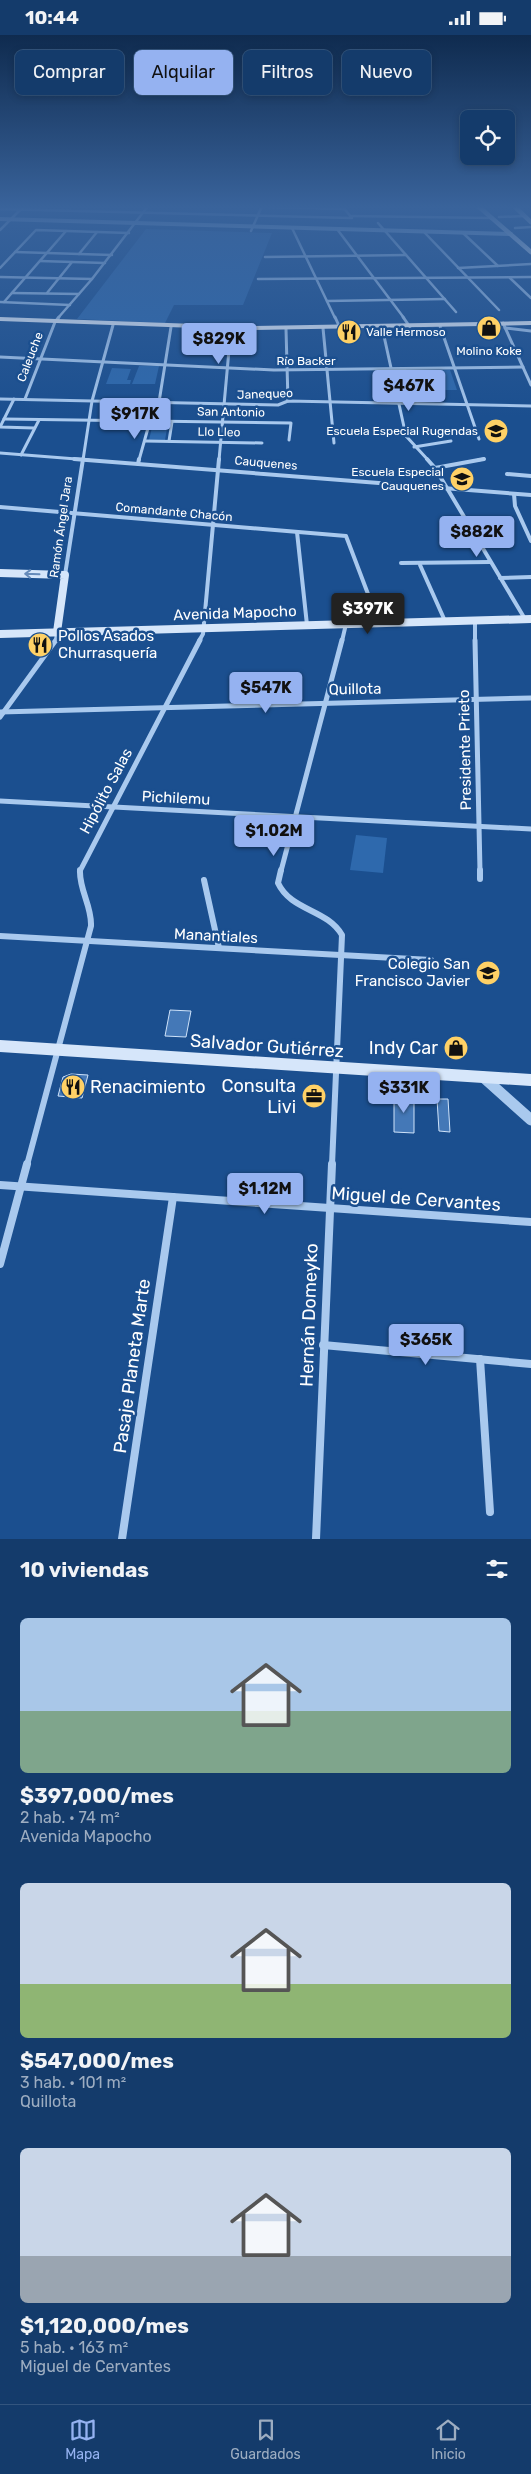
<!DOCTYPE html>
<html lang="es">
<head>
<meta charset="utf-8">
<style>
  :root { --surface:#143b6b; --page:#214673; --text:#f1f3f6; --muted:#9dadc1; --line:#33557e; --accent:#95b2f1 }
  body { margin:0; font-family:Rubik,sans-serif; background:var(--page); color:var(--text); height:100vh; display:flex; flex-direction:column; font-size:19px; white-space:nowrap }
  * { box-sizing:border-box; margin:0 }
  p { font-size:16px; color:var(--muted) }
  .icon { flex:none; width:28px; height:28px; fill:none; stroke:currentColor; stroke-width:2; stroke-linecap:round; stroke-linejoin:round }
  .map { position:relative; height:1504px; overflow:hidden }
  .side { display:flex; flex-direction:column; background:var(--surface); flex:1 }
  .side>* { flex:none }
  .guide { position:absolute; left:15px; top:15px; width:501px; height:45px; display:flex; gap:10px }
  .tools { position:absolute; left:460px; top:75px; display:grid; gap:10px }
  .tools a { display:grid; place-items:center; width:55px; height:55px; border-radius:8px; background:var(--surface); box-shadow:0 2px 8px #0003,0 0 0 1px var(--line); font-size:25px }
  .price { position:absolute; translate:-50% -42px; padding:0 11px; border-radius:5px; background:var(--accent); color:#111; font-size:16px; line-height:32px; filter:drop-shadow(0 1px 2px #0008) }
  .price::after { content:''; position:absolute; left:50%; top:30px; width:15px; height:11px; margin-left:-8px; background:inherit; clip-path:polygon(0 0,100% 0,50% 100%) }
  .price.selected { background:#222; color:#fff }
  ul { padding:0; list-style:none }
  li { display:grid; align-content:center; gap:10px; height:265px; padding:0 20px }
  li span { display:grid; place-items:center; height:155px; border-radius:8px; color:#555 }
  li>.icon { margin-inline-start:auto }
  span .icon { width:90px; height:90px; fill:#fffc; stroke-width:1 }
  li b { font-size:21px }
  h2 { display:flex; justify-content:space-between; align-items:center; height:60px; padding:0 20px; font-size:21px }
  .chip { padding:0 18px; border-radius:8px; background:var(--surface); box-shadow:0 2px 8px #0003,0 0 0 1px var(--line); font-size:18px; line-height:45px }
  .chip.selected { background:var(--accent); color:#111 }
  .status { display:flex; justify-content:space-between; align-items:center; height:35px; padding:0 25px; background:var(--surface); direction:ltr }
  .status svg { height:14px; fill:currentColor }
  .tab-bar { display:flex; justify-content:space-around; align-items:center; height:70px; border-top:1px solid var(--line); background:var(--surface); font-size:14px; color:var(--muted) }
  .tab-bar a { display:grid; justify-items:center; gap:2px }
  .tab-bar .selected { color:var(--accent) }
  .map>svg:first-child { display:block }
  .green { fill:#2e69ad }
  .building { fill:#4478b7; stroke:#cfe3fa }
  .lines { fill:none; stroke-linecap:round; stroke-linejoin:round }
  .minor-far5 { stroke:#a9c9ee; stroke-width:2.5 }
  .minor-far4 { stroke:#a9c9ee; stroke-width:3 }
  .minor-far3 { stroke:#a9c9ee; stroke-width:4 }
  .minor-far2 { stroke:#a9c9ee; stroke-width:5 }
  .minor-far1 { stroke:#a9c9ee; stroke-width:6 }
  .minor { stroke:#a9c9ee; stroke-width:8 }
  .tertiary-far1 { stroke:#a9c9ee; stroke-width:4 }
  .tertiary { stroke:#a9c9ee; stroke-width:11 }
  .secondary-far2 { stroke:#d6e6fa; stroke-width:4.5 }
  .secondary-far1 { stroke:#d6e6fa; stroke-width:8 }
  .secondary { stroke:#d6e6fa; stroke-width:12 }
  .primary { fill:#f0f6ff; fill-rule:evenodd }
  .oneway { stroke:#668bba }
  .labels { text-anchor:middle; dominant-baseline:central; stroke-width:5; stroke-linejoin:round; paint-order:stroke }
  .far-poi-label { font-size:12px; fill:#fff; stroke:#1b4f8f; text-anchor:end }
  .far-street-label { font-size:12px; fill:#fff; stroke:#1b4f8f }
  .street-label { font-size:15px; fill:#fff; stroke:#1b4f8f }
  .poi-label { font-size:15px; fill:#fff; stroke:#1b4f8f; text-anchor:start }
  .near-street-label { font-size:18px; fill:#fff; stroke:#1b4f8f }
  .near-poi-label { font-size:18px; fill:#fff; stroke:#1b4f8f; text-anchor:end }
</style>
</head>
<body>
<div class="status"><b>10:44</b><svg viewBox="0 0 49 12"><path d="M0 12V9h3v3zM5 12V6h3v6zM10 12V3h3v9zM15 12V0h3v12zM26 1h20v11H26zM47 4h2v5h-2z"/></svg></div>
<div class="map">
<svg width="531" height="1504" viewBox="0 0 531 1504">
  <rect width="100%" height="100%" fill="#1b4f8f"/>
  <!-- green -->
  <g class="green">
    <path d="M146,194L272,198L243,270H174L165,288L77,284Z"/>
    <path d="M139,331H159L155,349H132Z"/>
    <path d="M112,333L131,334L127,345H131L130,349H106Z"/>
    <path d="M450,335L457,355H401L397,336Z"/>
    <path d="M153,388H168L165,405H149Z"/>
    <path d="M356,800L387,803L383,838L350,835Z"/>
  </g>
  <!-- building -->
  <g class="building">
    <path d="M170,975L191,976L186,1002L165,1001Z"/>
    <path d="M71,1039L88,1040L82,1063L58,1061L63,1042Z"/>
    <path d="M394,1060L414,1061V1098L394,1097Z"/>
    <path d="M437,1064H448L450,1097L439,1096Z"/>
  </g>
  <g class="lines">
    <!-- minor-far5 -->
    <g class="minor-far5">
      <path d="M238,171L345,174"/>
      <path d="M0,174L352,183L342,171"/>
      <path d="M352,181L492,183"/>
      <path d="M499,182L524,181"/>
      <path d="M378,188L456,277"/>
      <path d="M292,193L335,283"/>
      <path d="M515,193L531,192"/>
      <path d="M337,194L404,283"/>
      <path d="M0,195L24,171"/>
      <path d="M251,196L262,171"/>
      <path d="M424,197L499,275"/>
      <path d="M463,198L498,231"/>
      <path d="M15,217L112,220"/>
      <path d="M79,219L97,197"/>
      <path d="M265,222L406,220"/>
      <path d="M40,226L105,228"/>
      <path d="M0,233L36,195L129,198"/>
      <path d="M458,233L531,229"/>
      <path d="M0,242L92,244"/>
      <path d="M510,243L531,263"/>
      <path d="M258,244L531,242"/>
      <path d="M12,258L79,259"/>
      <path d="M47,258L72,227"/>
      <path d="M327,266L445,264"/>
      <path d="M0,267L70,270"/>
      <path d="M4,267L66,196"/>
      <path d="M58,283L92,244L148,171"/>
    </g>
    <!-- minor-far4 -->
    <g class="minor-far4">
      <path d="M335,282L340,293"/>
      <path d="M403,282L410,292"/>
      <path d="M503,288L531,350"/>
      <path d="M440,291L479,404"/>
      <path d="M382,292L406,401L428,425"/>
      <path d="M323,293L334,408"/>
      <path d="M505,293L531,296"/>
      <path d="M286,294L288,366"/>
      <path d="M0,322L274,335L523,332"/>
      <path d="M0,364L278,370L288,366L531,371"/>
      <path d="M14,364L0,392L34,393"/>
      <path d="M25,364L55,287L59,282"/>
      <path d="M159,367L171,292"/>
      <path d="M4,384L291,388L289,405"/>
      <path d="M145,406L262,408"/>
      <path d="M169,406L172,387"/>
      <path d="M414,412L451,406"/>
      <path d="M0,418L89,425"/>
      <path d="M21,420L39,385"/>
      <path d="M83,425L92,366L113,290"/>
      <path d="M139,425L150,386"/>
      <path d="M219,425L231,293"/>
      <path d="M478,425L484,424"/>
    </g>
    <!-- minor-far3 -->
    <g class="minor-far3">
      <path d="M74,424L531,460"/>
      <path d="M427,424L435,433L525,584"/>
      <path d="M138,429L139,424"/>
      <path d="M435,433L484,424"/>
      <path d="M507,439L531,441"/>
      <path d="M514,459L515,471L531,506"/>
      <path d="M0,472L346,501L379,588"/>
      <path d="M297,497L307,590"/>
      <path d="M401,528L490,527"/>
      <path d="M420,530L445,586"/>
      <path d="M65,540L83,424"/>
      <path d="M500,543L531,542"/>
      <path d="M475,585V606"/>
      <path d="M56,606L57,597"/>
      <path d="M199,606L203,599L219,424"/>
      <path d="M342,606L346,589"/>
    </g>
    <!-- minor-far2 -->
    <g class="minor-far2">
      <path d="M475,605L480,836"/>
      <path d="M0,677L531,663"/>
      <path d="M0,682L56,605"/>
      <path d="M0,766L531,794"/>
      <path d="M80,836L200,605"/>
      <path d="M281,836L342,605"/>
    </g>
    <!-- minor-far1 -->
    <g class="minor-far1">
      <path d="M281,835L278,848C291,876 327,874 342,900L332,1130"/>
      <path d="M480,835V844"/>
      <path d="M204,845L219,913"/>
      <path d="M0,901L431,925"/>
      <path d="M27,1130L91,891C92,871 79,855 80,835"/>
    </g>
    <!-- minor -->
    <g class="minor">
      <path d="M0,1150L531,1187"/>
      <path d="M0,1229L27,1129"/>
      <path d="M323,1310L531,1329"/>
      <path d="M480,1324L490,1477"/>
      <path d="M122,1504L173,1162"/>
      <path d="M316,1504L332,1129"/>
    </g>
    <!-- tertiary-far1 -->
    <path class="tertiary-far1" d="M0,184L511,199"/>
    <!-- tertiary -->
    <path class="tertiary" d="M483,1042L531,1085"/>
    <!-- secondary-far2 -->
    <g class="secondary-far2">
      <path d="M478,171L531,217"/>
      <path d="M514,171L531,187"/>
    </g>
    <!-- secondary-far1 -->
    <g class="secondary-far1">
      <path d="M0,538L65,540L57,597"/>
      <path d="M0,599L531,584"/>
    </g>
    <!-- secondary -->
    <path class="secondary" d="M0,1011L531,1045"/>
    <!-- primary -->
    <path class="primary" d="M0,282L252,291L531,286V290L252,295L0,286Z"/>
  </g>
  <!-- one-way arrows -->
  <defs><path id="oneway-shaft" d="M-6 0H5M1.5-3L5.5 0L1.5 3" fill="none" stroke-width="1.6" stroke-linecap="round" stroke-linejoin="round" transform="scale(1.25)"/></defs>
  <use class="oneway" href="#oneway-shaft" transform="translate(32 539) rotate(-178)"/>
  <!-- sky -->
  <linearGradient id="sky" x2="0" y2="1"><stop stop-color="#0f2b4f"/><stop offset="0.45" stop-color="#39639b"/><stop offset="1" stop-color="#39639b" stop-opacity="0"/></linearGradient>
  <rect width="531" height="382" fill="url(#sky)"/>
  <!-- icons -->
  <defs>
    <symbol id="shop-disc" viewBox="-11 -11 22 22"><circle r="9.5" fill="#ffd166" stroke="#1b4f8f"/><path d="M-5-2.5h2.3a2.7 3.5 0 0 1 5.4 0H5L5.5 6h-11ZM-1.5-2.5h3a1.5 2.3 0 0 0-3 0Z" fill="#111"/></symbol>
    <symbol id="restaurant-disc" viewBox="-11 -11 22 22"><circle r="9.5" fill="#ffd166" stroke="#1b4f8f"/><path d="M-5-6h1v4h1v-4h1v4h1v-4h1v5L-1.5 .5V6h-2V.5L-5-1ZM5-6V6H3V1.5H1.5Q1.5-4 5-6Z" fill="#111"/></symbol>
    <symbol id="school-disc" viewBox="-11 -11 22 22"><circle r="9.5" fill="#ffd166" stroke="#1b4f8f"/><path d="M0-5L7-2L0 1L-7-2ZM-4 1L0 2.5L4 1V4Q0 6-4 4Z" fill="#111"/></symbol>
    <symbol id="office-disc" viewBox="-11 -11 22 22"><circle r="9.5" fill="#ffd166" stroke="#1b4f8f"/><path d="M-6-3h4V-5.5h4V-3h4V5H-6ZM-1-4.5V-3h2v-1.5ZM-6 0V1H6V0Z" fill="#111"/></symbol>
  </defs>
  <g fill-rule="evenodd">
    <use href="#shop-disc" x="475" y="279" width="28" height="28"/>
    <use href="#restaurant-disc" x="335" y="283" width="28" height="28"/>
    <use href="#school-disc" x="482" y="382" width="28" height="28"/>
    <use href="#school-disc" x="448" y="430" width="28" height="28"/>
    <use href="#restaurant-disc" x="26" y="596" width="28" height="28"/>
    <use href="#school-disc" x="474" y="924" width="28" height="28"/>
    <use href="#shop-disc" x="442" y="999" width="28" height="28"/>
    <use href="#restaurant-disc" x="59" y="1038" width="28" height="28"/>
    <use href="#office-disc" x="300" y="1047" width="28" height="28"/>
  </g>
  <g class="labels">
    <!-- far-poi labels -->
    <g class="far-poi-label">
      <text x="366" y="297" text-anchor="start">Valle Hermoso</text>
      <text x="489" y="316" text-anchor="middle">Molino Koke</text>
      <text x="478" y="396">Escuela Especial Rugendas</text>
      <text x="444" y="437">Escuela Especial<tspan x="444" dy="14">Cauquenes</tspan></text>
    </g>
    <!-- far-street labels -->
    <g class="far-street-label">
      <text transform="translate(30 322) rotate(-69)">Caleuche</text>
      <text x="306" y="326">Río Backer</text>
      <text transform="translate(265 359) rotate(-2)">Janequeo</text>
      <text transform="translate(231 377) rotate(1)">San Antonio</text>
      <text transform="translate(219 397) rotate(1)">Llo Lleo</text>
      <text transform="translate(266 428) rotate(5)">Cauquenes</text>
      <text transform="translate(174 477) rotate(5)">Comandante Chacón</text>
      <text transform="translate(61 492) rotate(-82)">Ramón Ángel Jara</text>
    </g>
    <!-- street labels -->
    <g class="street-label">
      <text transform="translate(235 578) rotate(-2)">Avenida Mapocho</text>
      <text transform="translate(355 654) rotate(-1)">Quillota</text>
      <text transform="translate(465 715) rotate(-91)">Presidente Prieto</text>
      <text transform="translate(106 756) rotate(-62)">Hipólito Salas</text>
      <text transform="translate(176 763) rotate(3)">Pichilemu</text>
      <text transform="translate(216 901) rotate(3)">Manantiales</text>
    </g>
    <!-- poi labels -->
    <g class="poi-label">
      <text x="58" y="601">Pollos Asados<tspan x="58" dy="17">Churrasquería</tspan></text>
      <text x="470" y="929" text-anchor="end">Colegio San<tspan x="470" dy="17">Francisco Javier</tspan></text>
    </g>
    <!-- near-street labels -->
    <g class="near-street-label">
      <text transform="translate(267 1011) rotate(4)">Salvador Gutiérrez</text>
      <text transform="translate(416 1164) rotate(4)">Miguel de Cervantes</text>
      <text transform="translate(309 1280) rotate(-88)">Hernán Domeyko</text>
      <text transform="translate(132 1331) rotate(-82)">Pasaje Planeta Marte</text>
    </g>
    <!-- near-poi labels -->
    <g class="near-poi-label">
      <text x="438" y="1013">Indy Car</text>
      <text x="296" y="1051">Consulta<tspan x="296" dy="21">Livi</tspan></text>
      <text x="90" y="1052" text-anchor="start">Renacimiento</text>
    </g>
  </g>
</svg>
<div class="tools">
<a><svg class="icon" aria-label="locate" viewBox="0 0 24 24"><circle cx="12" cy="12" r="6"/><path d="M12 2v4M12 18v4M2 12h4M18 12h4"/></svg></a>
</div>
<b class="price" style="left:219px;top:330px">$829K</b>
<b class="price" style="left:409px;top:377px">$467K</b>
<b class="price" style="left:135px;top:405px">$917K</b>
<b class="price" style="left:477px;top:523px">$882K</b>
<b class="price selected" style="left:368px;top:600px">$397K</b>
<b class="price" style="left:266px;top:679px">$547K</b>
<b class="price" style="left:274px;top:822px">$1.02M</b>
<b class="price" style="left:404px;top:1079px">$331K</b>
<b class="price" style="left:265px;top:1180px">$1.12M</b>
<b class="price" style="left:426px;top:1331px">$365K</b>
<div class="guide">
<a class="chip">Comprar</a>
<a class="chip selected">Alquilar</a>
<a class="chip">Filtros</a>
<a class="chip">Nuevo</a>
</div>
</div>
<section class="side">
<h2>10 viviendas<svg class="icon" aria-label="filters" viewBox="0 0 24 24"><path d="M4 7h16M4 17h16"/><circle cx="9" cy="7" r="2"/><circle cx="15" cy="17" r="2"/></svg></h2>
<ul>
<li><span style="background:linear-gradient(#a9c7e8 60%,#7fa58c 0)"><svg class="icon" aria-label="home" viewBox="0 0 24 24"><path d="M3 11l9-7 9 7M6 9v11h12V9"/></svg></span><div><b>$397,000/mes</b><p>2 hab. · 74 m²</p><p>Avenida Mapocho</p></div></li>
<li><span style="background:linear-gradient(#c9d6e8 65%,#8fb573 0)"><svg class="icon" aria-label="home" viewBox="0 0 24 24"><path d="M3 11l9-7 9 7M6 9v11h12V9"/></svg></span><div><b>$547,000/mes</b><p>3 hab. · 101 m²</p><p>Quillota</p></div></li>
<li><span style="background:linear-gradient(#c9d6e8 70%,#9aa5b1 0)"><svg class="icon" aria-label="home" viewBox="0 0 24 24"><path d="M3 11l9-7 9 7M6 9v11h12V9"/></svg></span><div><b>$1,120,000/mes</b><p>5 hab. · 163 m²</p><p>Miguel de Cervantes</p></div></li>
</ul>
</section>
<nav class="tab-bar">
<a class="selected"><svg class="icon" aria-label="map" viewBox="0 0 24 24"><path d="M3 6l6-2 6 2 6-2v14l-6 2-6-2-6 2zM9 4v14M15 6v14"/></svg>Mapa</a>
<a><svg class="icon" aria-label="saved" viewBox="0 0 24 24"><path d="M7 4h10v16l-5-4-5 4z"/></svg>Guardados</a>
<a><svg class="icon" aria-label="home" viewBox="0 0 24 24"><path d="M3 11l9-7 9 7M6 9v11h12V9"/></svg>Inicio</a>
</nav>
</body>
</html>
